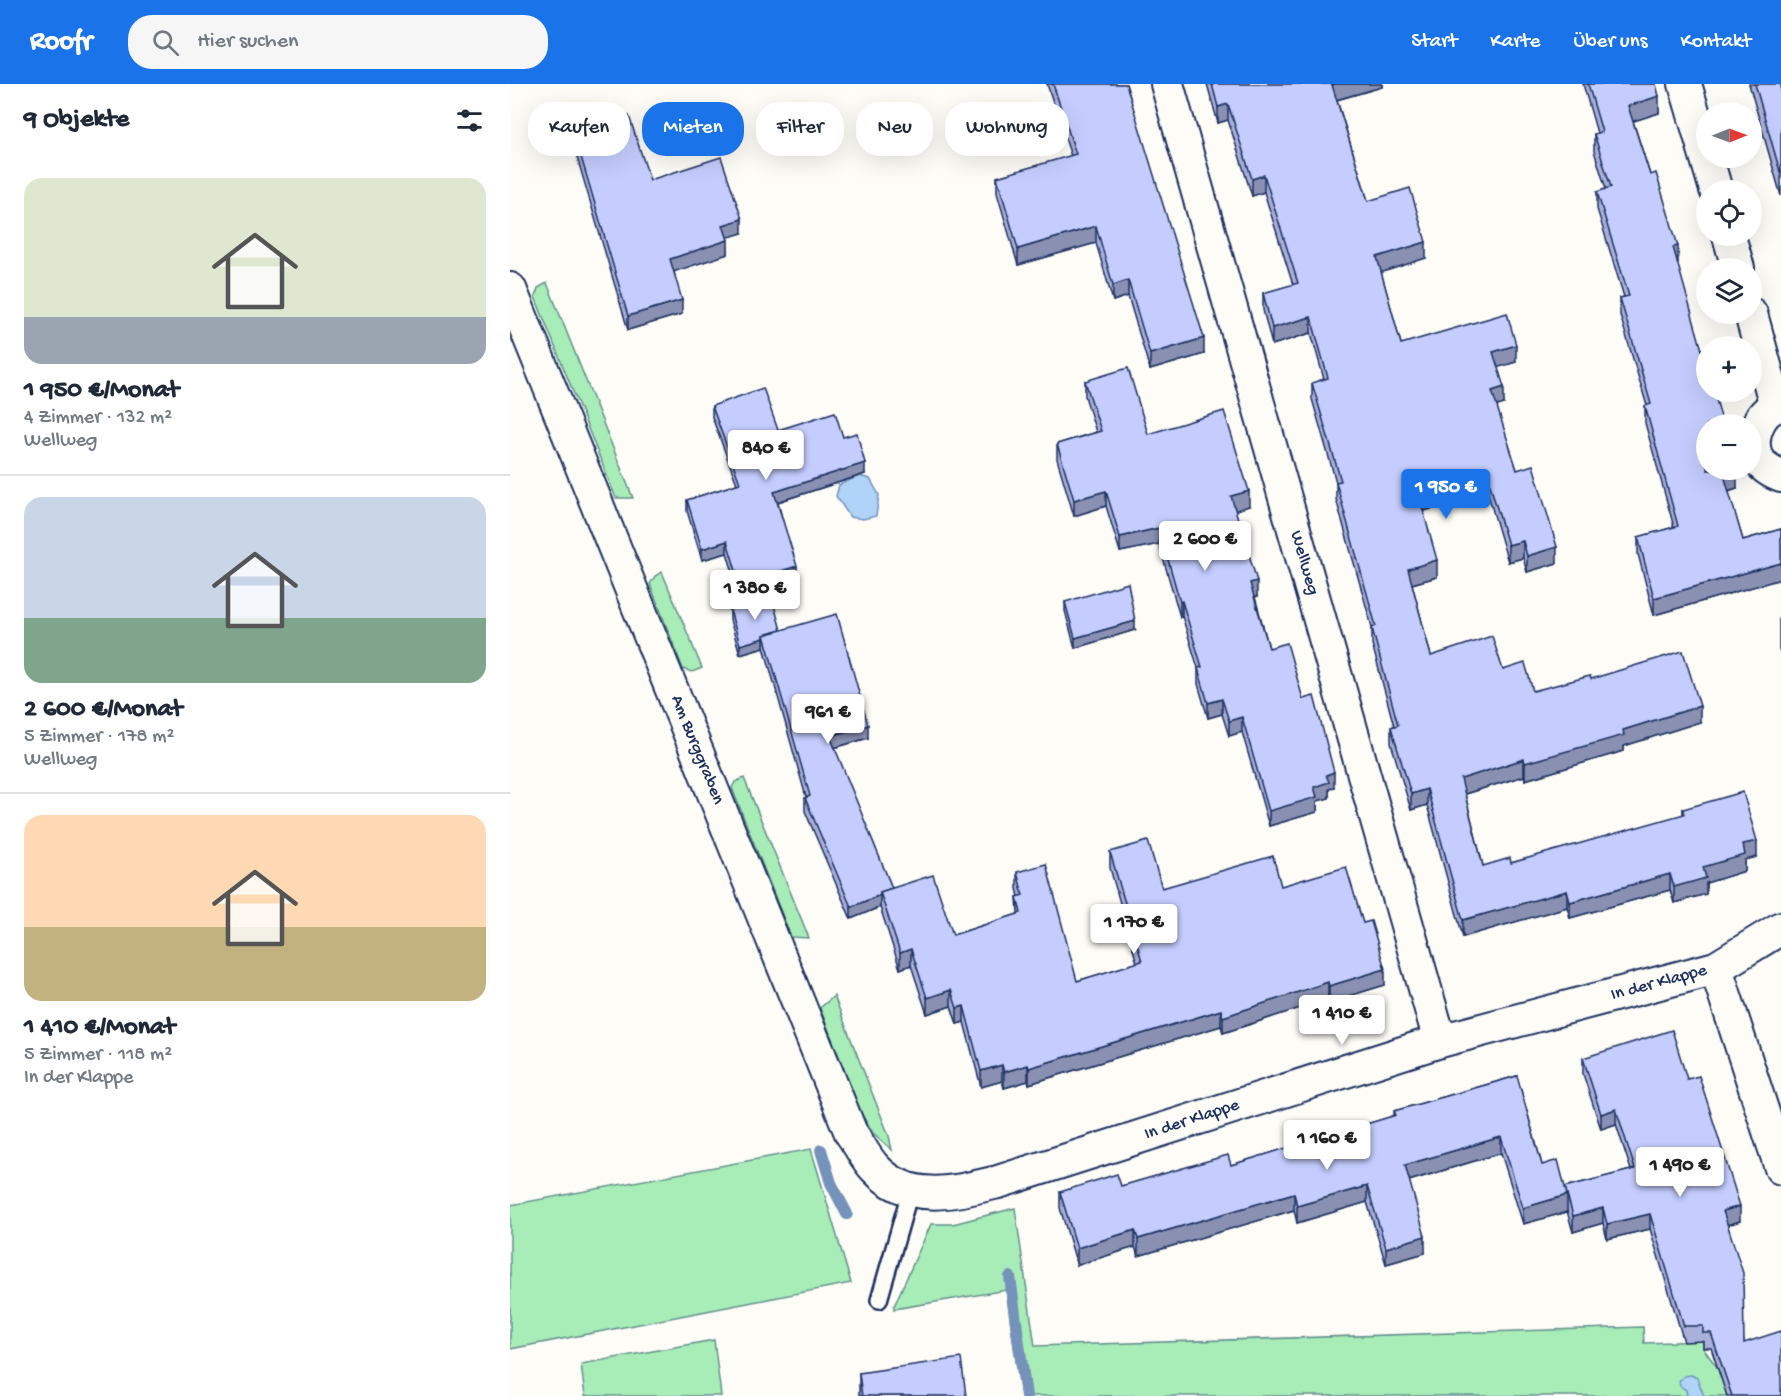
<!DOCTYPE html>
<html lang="de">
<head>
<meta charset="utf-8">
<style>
  :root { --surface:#fff; --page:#f6f6f7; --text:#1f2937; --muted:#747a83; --line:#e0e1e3; --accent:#1a73e8 }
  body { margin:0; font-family:"Gochi Hand",sans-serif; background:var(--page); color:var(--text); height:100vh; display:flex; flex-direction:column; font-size:22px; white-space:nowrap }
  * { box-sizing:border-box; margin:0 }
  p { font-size:20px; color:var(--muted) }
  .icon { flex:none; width:33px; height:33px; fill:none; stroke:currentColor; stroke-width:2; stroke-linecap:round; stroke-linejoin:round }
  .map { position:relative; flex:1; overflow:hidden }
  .panel { display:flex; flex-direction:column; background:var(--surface); width:510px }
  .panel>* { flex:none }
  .banner { position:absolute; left:18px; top:18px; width:570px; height:54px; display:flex; gap:12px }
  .needle { width:39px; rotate:89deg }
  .tools { position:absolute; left:1186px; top:18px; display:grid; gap:12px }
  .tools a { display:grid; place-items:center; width:66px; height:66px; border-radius:50%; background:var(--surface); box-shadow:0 6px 24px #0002; font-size:30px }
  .price { position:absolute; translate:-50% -51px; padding:0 14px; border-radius:6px; background:#fff; color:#222; font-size:20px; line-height:39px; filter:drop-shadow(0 2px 3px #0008) }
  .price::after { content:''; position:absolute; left:50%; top:36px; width:18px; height:14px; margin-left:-9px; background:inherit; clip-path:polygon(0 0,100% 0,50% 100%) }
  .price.selected { background:var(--accent); color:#fff }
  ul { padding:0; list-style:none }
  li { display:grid; align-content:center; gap:12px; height:318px; padding:0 24px }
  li+li { border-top:2px solid var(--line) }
  li span { display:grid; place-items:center; height:186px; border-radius:18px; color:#555 }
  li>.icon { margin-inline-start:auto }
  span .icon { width:108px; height:108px; fill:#fffc; stroke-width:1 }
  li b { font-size:26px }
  h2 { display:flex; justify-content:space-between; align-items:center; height:72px; padding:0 24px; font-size:26px }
  .tag { padding:0 21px; border-radius:24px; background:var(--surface); box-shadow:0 6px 24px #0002; font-size:21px; line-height:54px }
  .tag.selected { background:var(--accent); color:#fff }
  header { display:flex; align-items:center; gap:36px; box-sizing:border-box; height:84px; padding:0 30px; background:var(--accent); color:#fff }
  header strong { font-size:28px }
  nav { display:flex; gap:33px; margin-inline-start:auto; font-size:21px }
  .search { width:420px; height:54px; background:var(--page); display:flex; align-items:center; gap:15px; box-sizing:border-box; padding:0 21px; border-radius:24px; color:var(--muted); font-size:22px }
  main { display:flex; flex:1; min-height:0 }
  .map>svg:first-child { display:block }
  .green { fill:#a8edb8; stroke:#628e8b; stroke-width:1.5 }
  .water { fill:#afd4f8; stroke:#7492ba; stroke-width:1.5 }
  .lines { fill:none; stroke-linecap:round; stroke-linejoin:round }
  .stream { stroke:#7492ba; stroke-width:12 }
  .lane-casing { stroke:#1b2f5e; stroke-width:20 }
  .street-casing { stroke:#1b2f5e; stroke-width:36 }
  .lane { stroke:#fdfcf7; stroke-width:15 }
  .street { stroke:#fdfcf7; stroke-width:32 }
  .wall { fill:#a9b0da; stroke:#1b2f5e; stroke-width:1.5 }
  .shaded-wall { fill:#8990b2; stroke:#1b2f5e; stroke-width:1.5 }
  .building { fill:#c4cdfe; stroke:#1b2f5e; stroke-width:1.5 }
  .labels { text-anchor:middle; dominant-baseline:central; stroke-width:6; stroke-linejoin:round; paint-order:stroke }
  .street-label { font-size:18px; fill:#1b2f5e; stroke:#fdfcf7 }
</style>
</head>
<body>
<header>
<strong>Roofr</strong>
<div class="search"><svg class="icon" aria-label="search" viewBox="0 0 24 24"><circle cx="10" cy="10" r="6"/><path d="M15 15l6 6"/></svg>Hier suchen</div>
<nav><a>Start</a><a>Karte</a><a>Über uns</a><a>Kontakt</a></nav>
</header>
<main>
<section class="panel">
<h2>9 Objekte<svg class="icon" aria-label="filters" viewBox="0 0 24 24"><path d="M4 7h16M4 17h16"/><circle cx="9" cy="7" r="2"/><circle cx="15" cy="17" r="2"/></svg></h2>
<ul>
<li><span style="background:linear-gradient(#dfe7d0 75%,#9aa5b1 0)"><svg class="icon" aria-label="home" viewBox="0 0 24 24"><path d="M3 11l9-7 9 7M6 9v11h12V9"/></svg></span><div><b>1 950 €/Monat</b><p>4 Zimmer · 132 m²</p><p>Wellweg</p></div></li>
<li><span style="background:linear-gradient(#c9d6e8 65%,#7fa58c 0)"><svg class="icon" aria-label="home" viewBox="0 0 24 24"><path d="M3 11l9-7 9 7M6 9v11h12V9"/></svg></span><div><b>2 600 €/Monat</b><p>5 Zimmer · 178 m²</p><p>Wellweg</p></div></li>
<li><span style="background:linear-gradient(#ffd9b3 60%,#c2b280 0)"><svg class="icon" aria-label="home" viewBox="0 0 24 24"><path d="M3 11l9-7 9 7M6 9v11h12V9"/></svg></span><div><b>1 410 €/Monat</b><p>5 Zimmer · 118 m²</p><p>In der Klappe</p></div></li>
</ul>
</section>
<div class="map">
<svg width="1271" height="1312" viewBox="0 0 1271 1312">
  <rect width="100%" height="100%" fill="#fdfcf7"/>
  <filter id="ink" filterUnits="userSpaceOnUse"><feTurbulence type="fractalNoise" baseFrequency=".0167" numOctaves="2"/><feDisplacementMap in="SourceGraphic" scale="12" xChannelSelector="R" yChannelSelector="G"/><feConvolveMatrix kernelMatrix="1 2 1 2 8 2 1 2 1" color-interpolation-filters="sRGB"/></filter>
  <g filter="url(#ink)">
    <!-- green -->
    <g class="green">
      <path d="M37,199L123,414H106L25,213L28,204Z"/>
      <path d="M152,488L192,584L182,588L173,585L140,500L145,492Z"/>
      <path d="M234,694L299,854L281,853L222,704L225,698Z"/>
      <path d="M324,912L379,1052L382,1066L363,1049L352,1031L310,924Z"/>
      <path d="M301,1065L341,1199L0,1265V1121Z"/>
      <path d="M505,1124L525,1262L1133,1243L1134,1259L1193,1257V1264L1207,1283L1217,1312H511L496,1206L384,1225V1222L421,1140H443Z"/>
      <path d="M204,1256L211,1312H75L71,1280Z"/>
    </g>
    <!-- water -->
    <g class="water">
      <path d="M349,392L360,395L369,411L366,432L353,435L340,433L326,412L329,401Z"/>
      <path d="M1181,1291L1187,1294L1194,1312H1177L1176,1306L1170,1302L1169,1297L1174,1292Z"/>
    </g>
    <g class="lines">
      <!-- stream -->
      <g class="stream">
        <path d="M311,1066L321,1099L337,1130"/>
        <path d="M500,1193L516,1312"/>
      </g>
      <defs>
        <path id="lane" d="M369,1216L400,1108"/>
        <g id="street">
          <path d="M657,0L930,957"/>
          <path d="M1175,0L1206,106"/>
          <path d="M1219,152L1228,184"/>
          <path d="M0,205L341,1049C349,1060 356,1075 365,1084C399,1121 446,1108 488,1098L930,957L1206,884L1271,844"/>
          <path d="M1241,230L1266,322"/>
          <path d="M1271,321C1250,324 1239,353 1246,371C1250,382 1261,388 1271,392"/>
          <path d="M1206,884L1271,1084"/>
        </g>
      </defs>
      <!-- lane casing -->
      <use href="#lane" class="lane-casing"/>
      <!-- street casing -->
      <use href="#street" class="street-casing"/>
      <!-- lane -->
      <use href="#lane" class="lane"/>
      <!-- street -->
      <use href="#street" class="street"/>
    </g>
    <!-- wall -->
    <g class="wall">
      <path d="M537,0H616L694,270L640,286L618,212L603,217L586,159L508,181L487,109V93L561,72Z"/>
      <path d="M697,0H872V3L827,16L858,117L916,174L871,188L891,260L1006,278L987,283L994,320L986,322L1007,386L1047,479L1017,488L1013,474L998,478L977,407L913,427L927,493L902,500L921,572L993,586L1023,607L1081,595L1190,638L1114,662V667L1015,696L1014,692L955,710L973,782L1001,779L1173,731V725L1247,773L1235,776V787L1196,799V810L1164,819L1160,806L1060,834L1057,823L953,853L917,721L901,726L881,659V643L884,642L862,560V543L826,415V398L802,315V299L814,295L801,249L762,261L753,226V209L783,201L754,108L742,112L718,36L708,39Z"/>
      <path d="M1073,0H1146L1149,29L1123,37L1168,179H1167L1227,404L1218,407L1233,456L1271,445V495L1144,531L1128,470V453L1164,443L1135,339V322H1137L1110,231V214L1114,213L1087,125V108L1096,105L1084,67V50L1087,49Z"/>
      <path d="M1239,0H1271V112Z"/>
      <path d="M64,49L140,96L232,149L217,153L218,170L164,187L172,230L118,246L64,63Z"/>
      <path d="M575,297L638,350L739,422L725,426L747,513H745L759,564L793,615L824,703L819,705V714L807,717V728L759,742L732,648L719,652L712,630L698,634L688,600V584L672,532L670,533L649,460L610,468L596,422L564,432L547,375V360L586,348L575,312Z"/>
      <path d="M202,322L268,346L333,353L355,390L268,418L287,493L230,511L217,469L192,476L177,427V416L227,400L202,333Z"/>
      <path d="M555,518L625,546L565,564L555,527Z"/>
      <path d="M220,526L271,546L358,654L324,664L382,804L443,851L508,830L507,813H509L507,804V788L567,897L627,879L600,784V768L652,804L771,802L853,839L875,901L819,918L818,915L713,949L711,942L519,1000L518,997L494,1004L492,997L471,1003L454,938L447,940L441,922L417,930L401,881L390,885L370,823L341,835L295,727V714L296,713L254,563L230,570L220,536Z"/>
      <path d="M1271,534V570L1269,565V535Z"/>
      <path d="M1073,974L1177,995L1230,1137L1218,1141L1234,1259L1271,1312H1217L1201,1264H1193V1257L1174,1258L1140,1145L1097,1155L1093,1139L1063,1148L1057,1127V1128L1013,1140L991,1069L899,1097L915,1169L876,1180L857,1118L787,1139L784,1126L628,1172L625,1163L567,1181L550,1124V1108L611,1102L721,1081L884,1032V1027L1007,992L1032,1081L1055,1103L1121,1086L1106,1040L1091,1045L1073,990Z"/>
      <path d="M349,1289L456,1312H349Z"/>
    </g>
    <!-- shaded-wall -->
    <g class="shaded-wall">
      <path d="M825,0H872V3L822,17V1Z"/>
      <path d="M1149,12V29L1118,39V22Z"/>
      <path d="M718,20V36L708,39V23Z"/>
      <path d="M754,91V108L742,112V95Z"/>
      <path d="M232,135V149L213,155V141Z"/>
      <path d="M586,142V159L508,181V165Z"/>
      <path d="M218,156V170L160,189V175Z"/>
      <path d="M916,158V174L867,190V173Z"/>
      <path d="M1168,162V179L1163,180V163Z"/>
      <path d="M618,196V212L603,217V201Z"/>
      <path d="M172,216V230L118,246V232Z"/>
      <path d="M801,233V249L762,261V244Z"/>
      <path d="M694,254V270L640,286V270Z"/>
      <path d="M1006,261V278L983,285V268Z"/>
      <path d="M994,303V320L982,324V307Z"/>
      <path d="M355,379V390L264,419V408Z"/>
      <path d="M1227,387V404L1214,408V391Z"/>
      <path d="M977,391V407L909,429V412Z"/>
      <path d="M596,407V422L564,432V416Z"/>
      <path d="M739,407V422L721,428V412Z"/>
      <path d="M649,444V460L610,468V453Z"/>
      <path d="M217,457V469L192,476V465Z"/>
      <path d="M1013,457V474L998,478V461Z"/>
      <path d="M1047,463V479L1017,488V472Z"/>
      <path d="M927,476V493L898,501V485Z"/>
      <path d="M1271,479V495L1144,531V514Z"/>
      <path d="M287,482V493L230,511V500Z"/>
      <path d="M747,497V513L740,514V499Z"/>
      <path d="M672,517V532L670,533V518Z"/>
      <path d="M625,537V546L565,564V554Z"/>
      <path d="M254,554V563L230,570V561Z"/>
      <path d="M712,615V630L698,634V619Z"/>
      <path d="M1190,622V638L1114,662V667L1015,696V679L1113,646Z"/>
      <path d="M732,633V648L719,652V637Z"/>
      <path d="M358,641V654L320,665V652Z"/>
      <path d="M1014,675V692L951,711V695Z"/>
      <path d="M824,688V703L819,705V714L807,717V728L759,742V727L816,691Z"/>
      <path d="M917,705V721L901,726V710Z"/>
      <path d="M1247,757V773L1235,776V787L1196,799V810L1164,819V803L1193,783L1233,760Z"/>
      <path d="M1160,790V806L1060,834V818Z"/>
      <path d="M1057,807V823L953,853V836Z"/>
      <path d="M370,811V823L341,835V823Z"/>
      <path d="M401,865V881L390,885V869Z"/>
      <path d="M875,885V901L819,918V902Z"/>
      <path d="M818,898V915L713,949V933Z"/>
      <path d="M441,906V922L417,930V914Z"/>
      <path d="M454,922V938L447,940V924Z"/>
      <path d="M711,926V942L519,1000V984Z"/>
      <path d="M492,981V997L471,1003V987Z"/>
      <path d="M518,981V997L494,1004V988Z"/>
      <path d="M1106,1025V1040L1091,1045V1030Z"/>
      <path d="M991,1053V1069L895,1098V1081Z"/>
      <path d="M857,1102V1118L787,1139V1122Z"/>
      <path d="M784,1109V1126L628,1172V1155Z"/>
      <path d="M1057,1111V1128L1013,1140V1124Z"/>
      <path d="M1230,1122V1137L1213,1142V1127Z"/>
      <path d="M1093,1124V1139L1063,1148V1132Z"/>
      <path d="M1140,1130V1145L1097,1155V1140Z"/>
      <path d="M625,1146V1163L567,1181V1164Z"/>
      <path d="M915,1152V1169L876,1180V1164Z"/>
    </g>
    <!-- building -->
    <g class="building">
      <path d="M543,0H616L694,254L640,270L618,196L603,201L586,142L508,165L487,93L566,70Z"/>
      <path d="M702,0H825L822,1L858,117L900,104L916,158L867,173L891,260L997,229L1006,261L983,268L994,303L982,307L1007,386L1023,381L1047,463L1017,472L1013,457L998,461L977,391L909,412L927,476L898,485L921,572L982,552L993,586L1015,579L1023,607L1080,592L1081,595L1173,567L1190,622L1113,646L1114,651L1015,679L1014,675L951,695L973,782L1000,774L1001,779L1174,730L1173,725L1233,708L1247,757L1233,760L1235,771L1193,783L1196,794L1164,803L1160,790L1060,818L1057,807L953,836L917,705L901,710L881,643L888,641L862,544L866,542L826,398L831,397L802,299L818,294L801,233L762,244L753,209L788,199L754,91L742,95L718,20L708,23Z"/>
      <path d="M1078,0H1146L1149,12L1118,22L1140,91L1146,89L1168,162L1163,163L1197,284V308H1204L1213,340H1197V386H1226L1227,387L1214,391L1233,456L1271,445V479L1144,514L1128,453L1168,442L1135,322L1141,320L1110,214L1119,212L1087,108L1101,103L1084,50L1092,48Z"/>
      <path d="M1245,0H1271V91Z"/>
      <path d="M119,32L140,96L211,73L232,135L213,141L218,156L160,175L172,216L118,232L64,49Z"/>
      <path d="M618,284L638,350L714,327L739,407L721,412L747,497L740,499L759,564L777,559L793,615L804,612L824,688L816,691L819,698L804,703L807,713L759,727L732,633L719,637L712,615L698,619L688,584L692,583L672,517L670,518L649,444L610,453L596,407L564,416L547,360L591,347L575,297Z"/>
      <path d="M253,304L268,346L325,328L333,353L347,349L355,379L264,408L287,482L230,500L217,457L192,465L177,416L230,399L202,322Z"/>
      <path d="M618,499L625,537L565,554L555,518Z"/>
      <path d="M262,514L271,546L254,551V554L230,561L220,526Z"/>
      <path d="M327,530L358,641L320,652L382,804L370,808V811L341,823L295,714L300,712L254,551Z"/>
      <path d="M638,757L652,804L763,772L771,802L836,783L853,839L861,837L875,885L819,902L818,898L713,933L711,926L519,984L518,981L494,988L492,981L471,987L454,922L447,924L441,906L417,914L401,865L390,869L370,808L423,791L443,851L511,829L507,813L513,811L507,788L536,780L567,897L632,877L600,768Z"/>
      <path d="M1162,946L1177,995L1189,992L1230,1122L1213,1127L1233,1189L1234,1259L1271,1247V1312H1222L1201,1249H1193V1242H1174L1140,1130L1097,1140L1093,1124L1063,1132L1055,1103L1125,1085L1106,1025L1091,1030L1073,974Z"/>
      <path d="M1007,992L1032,1081L1048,1076L1057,1111L1013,1124L991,1053L895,1081L915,1152L876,1164L857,1102L787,1122L784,1109L628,1155L625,1146L567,1164L550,1108L607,1090L611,1102L718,1071L721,1081L886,1031L884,1027Z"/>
      <path d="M451,1274L456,1312H352L349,1289Z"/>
    </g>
  </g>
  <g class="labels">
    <!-- street labels -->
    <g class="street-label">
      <text transform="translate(794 479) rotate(74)">Wellweg</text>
      <text transform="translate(187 666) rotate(68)">Am Burggraben</text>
      <text transform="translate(1149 899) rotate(-15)">In der Klappe</text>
      <text transform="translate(682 1036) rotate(-18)">In der Klappe</text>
    </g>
  </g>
</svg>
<div class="tools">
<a><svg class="needle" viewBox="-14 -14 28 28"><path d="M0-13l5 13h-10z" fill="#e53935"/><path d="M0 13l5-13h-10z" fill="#747a83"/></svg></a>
<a><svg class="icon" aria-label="locate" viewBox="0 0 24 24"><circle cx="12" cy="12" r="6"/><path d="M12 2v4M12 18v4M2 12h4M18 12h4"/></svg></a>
<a><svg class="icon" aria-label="layers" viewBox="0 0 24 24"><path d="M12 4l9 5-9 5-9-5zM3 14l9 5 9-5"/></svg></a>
<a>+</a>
<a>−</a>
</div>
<b class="price" style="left:256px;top:397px">840 €</b>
<b class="price selected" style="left:936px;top:436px">1 950 €</b>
<b class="price" style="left:695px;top:488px">2 600 €</b>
<b class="price" style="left:245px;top:537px">1 380 €</b>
<b class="price" style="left:318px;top:661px">961 €</b>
<b class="price" style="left:624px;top:871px">1 170 €</b>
<b class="price" style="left:832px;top:962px">1 410 €</b>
<b class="price" style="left:817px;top:1087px">1 160 €</b>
<b class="price" style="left:1170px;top:1114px">1 490 €</b>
<div class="banner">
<a class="tag">Kaufen</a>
<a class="tag selected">Mieten</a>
<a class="tag">Filter</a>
<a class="tag">Neu</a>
<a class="tag">Wohnung</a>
</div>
</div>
</main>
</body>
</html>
